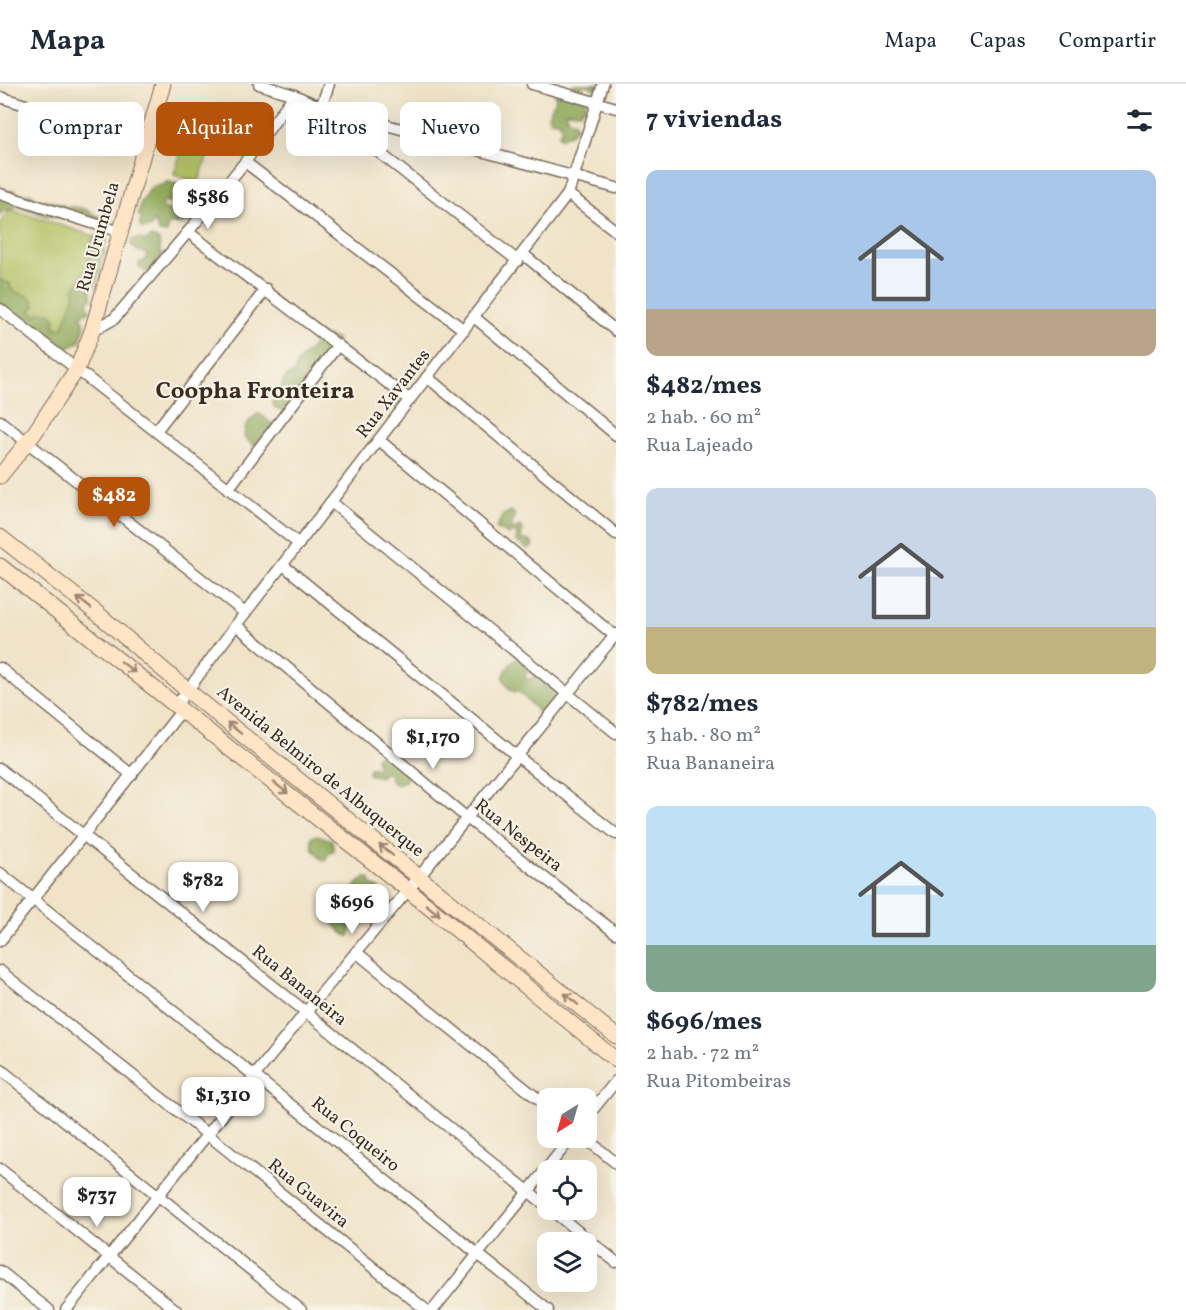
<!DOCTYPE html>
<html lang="es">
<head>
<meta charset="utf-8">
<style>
  :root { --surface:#fff; --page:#f2f2f3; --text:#1f2937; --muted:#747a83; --line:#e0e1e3; --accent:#b45309 }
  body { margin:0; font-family:Vollkorn,serif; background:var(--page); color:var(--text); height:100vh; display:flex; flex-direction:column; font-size:22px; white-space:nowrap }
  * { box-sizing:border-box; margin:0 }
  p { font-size:20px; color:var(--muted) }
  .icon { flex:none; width:33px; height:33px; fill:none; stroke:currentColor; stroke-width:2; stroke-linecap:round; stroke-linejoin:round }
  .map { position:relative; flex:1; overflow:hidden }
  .details { display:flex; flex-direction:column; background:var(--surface); width:570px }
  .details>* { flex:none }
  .hud { position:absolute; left:18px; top:18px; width:507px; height:54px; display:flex; gap:12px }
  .needle { width:39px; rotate:217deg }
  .controls { position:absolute; left:537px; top:1004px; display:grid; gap:12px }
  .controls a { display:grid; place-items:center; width:60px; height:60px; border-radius:12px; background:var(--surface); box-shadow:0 6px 24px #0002; font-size:30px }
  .price { position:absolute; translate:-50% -51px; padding:0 14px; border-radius:12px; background:#fff; color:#222; font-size:20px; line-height:39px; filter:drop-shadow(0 2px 3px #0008) }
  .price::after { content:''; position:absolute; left:50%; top:36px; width:18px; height:14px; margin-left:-9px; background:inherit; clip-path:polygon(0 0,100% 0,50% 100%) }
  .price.on { background:var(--accent); color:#fff }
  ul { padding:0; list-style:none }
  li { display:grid; align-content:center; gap:12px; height:318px; padding:0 30px }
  li span { display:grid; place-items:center; height:186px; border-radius:12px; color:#555 }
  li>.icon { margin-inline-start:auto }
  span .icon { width:108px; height:108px; fill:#fffc; stroke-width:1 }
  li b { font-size:26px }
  h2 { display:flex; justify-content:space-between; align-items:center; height:72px; padding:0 30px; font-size:26px }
  .pill { padding:0 21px; border-radius:12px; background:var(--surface); box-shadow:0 6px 24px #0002; font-size:21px; line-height:54px }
  .pill.on { background:var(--accent); color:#fff }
  header { display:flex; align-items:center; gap:36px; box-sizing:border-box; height:84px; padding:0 30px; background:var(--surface); border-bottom:2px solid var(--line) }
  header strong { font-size:28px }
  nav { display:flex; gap:33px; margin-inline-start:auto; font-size:21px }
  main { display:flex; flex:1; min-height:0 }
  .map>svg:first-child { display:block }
  .green { fill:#b3c163; stroke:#777640; stroke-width:1.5 }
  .forest { fill:#8ea759; stroke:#64683c; stroke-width:1.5 }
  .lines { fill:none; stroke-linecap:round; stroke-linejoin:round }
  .street-casing { stroke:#7a6b5a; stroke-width:13 }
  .secondary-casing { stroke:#7a6b5a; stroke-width:17 }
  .street { stroke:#fff; stroke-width:10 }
  .secondary { stroke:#ffe4c6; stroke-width:15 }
  .oneway { stroke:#9d8772 }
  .labels { text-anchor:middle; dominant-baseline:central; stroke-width:4.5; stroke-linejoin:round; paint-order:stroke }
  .street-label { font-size:18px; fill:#3b2a1e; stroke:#f7f3e8 }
  .district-label { font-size:24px; font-weight:bold; fill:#3b2a1e; stroke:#f7f3e8 }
</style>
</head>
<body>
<header>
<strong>Mapa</strong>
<nav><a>Mapa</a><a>Capas</a><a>Compartir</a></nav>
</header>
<main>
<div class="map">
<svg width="616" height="1226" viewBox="0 0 616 1226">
  <rect width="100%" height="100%" fill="#f7f3e8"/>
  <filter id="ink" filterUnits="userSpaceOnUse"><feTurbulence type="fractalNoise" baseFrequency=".0167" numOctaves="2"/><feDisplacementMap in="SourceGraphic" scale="12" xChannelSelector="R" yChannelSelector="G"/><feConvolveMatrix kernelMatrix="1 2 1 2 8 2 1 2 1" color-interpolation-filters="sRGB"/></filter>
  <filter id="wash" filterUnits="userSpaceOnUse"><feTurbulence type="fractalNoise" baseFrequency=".008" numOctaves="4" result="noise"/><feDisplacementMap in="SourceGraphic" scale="24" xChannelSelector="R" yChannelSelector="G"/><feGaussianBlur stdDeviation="1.35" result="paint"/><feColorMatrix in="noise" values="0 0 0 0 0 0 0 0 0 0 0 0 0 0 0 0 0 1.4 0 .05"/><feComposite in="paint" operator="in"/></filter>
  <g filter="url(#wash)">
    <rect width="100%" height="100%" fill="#f0e3c8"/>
    <!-- green -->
    <g class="green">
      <path d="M188,48L213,56L198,99L174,90Z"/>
      <path d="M10,125L97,153L67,251L0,205V139Z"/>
    </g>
    <!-- forest -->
    <g class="forest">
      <path d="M573,0H600L595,6L588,1L581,2L580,8L586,16L585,23L579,28L566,27L568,35L574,37L577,42C574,49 568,52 561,54L558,51L562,44L559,37L550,36L548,31L556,15L554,10L568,9L573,4Z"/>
      <path d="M166,97L180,101L183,115L178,118H163V124L172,127L182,124L183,117L189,111L197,117L195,128L189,132V137L181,140H168L167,149L159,148L154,137L150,144H141L139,140L142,134L138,131L141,118C151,109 146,100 164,101Z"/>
      <path d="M0,103L3,108L15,106L20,111L30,109L41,118L46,116L64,121L65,124C72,121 88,125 93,129L94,132H99L102,135L99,138L46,132L18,121L7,127H2L0,132Z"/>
      <path d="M102,150L106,151L107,156L104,161L105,170L101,174C102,182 99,195 94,203H90L92,214L87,219L90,227L81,231L85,242L80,257L67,265L57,263L46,255L42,246L34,240L22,239L0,228V196L10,199L11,205C21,214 29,205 35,222L29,228L36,232L40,228L50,229L55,233L54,244L63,243L75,211L74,205L80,196L89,178C86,167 89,153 102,150Z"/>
      <path d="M151,153L159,156L160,168L163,171L152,185L146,188L139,183V179L145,176L147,170L138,167L131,161L132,156C137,154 140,154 145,157Z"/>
      <path d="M312,249L337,255L326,270L322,269C320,280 317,286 307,292L305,301L290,314L293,318L288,329L276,325L272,319L274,315L281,311L282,300L287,292L295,289C295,274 307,271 314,261L312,257Z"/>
      <path d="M257,330L262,331L268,337L276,341L254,362L244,353C246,337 246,341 257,330Z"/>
      <path d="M511,427L515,431L511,443L513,445L521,442L523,446L521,452L523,456L530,457L533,461L532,463L527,465L516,457L517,449L511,448L509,451L496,444L503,431Z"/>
      <path d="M520,571L533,587L526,589L525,595H531L537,589L559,609V617L544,631L538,629C535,620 525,617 520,608C510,609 506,601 503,593C507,584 512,576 520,571Z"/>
      <path d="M424,638L429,642L427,648L429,655L418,660L416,669L410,671L406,662L412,651L419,647V642Z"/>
      <path d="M379,670H383L407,688L406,696L397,701L392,698L388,688H384L380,693L368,690L369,684H378L376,673Z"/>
      <path d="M317,751L332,756L334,767L329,769L325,776L321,775L318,770L313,766L311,754Z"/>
      <path d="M365,793L370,795L372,801L379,804L386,815L374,828L371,836L364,839L359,835L358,831L374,815L370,810L366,811L347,835L351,846L349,852C342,851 334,841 332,835L351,811L355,803Z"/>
    </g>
  </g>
  <g filter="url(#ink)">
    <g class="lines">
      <defs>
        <g id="street">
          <path d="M259,0L294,11L321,23L616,104"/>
          <path d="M532,0L616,24"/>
          <path d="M0,13L147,59"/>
          <path d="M321,23L329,0"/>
          <path d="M326,27L518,177"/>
          <path d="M245,78L464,246"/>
          <path d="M0,110L121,148"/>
          <path d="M568,110L616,147"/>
          <path d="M188,148L410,316"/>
          <path d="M523,170L616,247"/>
          <path d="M0,225L299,460"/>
          <path d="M474,233L616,351"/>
          <path d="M92,247L114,235L188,148L245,78L294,11"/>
          <path d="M427,293L616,450"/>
          <path d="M0,337L245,529"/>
          <path d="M156,347L266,205"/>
          <path d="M379,356L616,553"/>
          <path d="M228,405L338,261"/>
          <path d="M331,418L616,649"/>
          <path d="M283,481L517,672L616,750"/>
          <path d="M236,541L467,734L616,849"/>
          <path d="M0,584L132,691"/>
          <path d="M176,622L236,541L568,110L603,0"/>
          <path d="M0,685L306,928L548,1123"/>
          <path d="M0,789L548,1226"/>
          <path d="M0,857L182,626"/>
          <path d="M356,868L548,1023"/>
          <path d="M0,887L207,1050L426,1226"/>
          <path d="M0,985L301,1226"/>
          <path d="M586,1034L616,997"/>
          <path d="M584,1053L616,1079"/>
          <path d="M0,1085L176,1226"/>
          <path d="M550,1125L616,1178"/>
          <path d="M0,1187L49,1226"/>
          <path d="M66,1226L306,928L419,793L616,550"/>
          <path d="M433,1226L572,1053"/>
        </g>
        <g id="secondary">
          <path d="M0,392L33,351L77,285L92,247L163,0"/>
          <path d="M0,453L98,530L187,606L616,952"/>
          <path d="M0,482L408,806L616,976"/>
        </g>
      </defs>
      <!-- street casing -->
      <use href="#street" class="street-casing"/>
      <!-- secondary casing -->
      <use href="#secondary" class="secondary-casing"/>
      <!-- street -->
      <use href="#street" class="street"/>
      <!-- secondary -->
      <use href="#secondary" class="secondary"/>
    </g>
    <!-- one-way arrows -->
    <defs><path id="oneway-shaft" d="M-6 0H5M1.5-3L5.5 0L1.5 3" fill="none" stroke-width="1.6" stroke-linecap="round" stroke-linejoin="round" transform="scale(1.5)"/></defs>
    <g class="oneway">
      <use href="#oneway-shaft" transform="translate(84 519) rotate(-142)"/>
      <use href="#oneway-shaft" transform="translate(128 583) rotate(38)"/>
      <use href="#oneway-shaft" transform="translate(234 644) rotate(-141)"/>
      <use href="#oneway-shaft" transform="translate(281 704) rotate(38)"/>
      <use href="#oneway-shaft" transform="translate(386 766) rotate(-141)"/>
      <use href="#oneway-shaft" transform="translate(433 826) rotate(39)"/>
      <use href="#oneway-shaft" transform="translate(571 915) rotate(-141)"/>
    </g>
  </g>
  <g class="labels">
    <!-- street labels -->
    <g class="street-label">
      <text transform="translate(99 153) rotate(-74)">Rua Urumbela</text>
      <text transform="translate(394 310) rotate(-52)">Rua Xavantes</text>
      <text transform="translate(320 688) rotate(39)">Avenida Belmiro de Albuquerque</text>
      <text transform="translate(518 752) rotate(38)">Rua Nespeira</text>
      <text transform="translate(299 902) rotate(39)">Rua Bananeira</text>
      <text transform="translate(355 1051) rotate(39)">Rua Coqueiro</text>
      <text transform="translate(308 1110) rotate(39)">Rua Guavira</text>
    </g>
    <!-- district labels -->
    <g class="district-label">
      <text x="255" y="308">Coopha Fronteira</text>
    </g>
  </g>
</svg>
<div class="controls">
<a><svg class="needle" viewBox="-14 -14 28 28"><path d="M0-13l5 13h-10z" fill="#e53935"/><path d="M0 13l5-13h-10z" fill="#747a83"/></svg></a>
<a><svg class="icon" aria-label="locate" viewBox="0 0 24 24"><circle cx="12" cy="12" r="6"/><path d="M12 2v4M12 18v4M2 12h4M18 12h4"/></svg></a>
<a><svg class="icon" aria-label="layers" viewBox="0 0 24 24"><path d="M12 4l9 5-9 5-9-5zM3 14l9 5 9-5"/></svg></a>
</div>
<b class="price" style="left:208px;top:146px">$586</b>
<b class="price on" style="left:114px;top:444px">$482</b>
<b class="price" style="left:433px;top:686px">$1,170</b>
<b class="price" style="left:203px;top:829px">$782</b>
<b class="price" style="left:352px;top:851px">$696</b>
<b class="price" style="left:223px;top:1044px">$1,310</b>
<b class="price" style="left:97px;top:1144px">$737</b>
<div class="hud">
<a class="pill">Comprar</a>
<a class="pill on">Alquilar</a>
<a class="pill">Filtros</a>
<a class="pill">Nuevo</a>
</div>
</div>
<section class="details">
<h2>7 viviendas<svg class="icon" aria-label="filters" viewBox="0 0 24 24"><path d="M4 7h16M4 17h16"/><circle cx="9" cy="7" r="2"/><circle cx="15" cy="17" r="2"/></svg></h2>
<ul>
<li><span style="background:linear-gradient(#a9c7e8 75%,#b9a48a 0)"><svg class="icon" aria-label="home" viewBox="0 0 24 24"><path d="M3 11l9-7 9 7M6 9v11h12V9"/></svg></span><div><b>$482/mes</b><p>2 hab. · 60 m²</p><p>Rua Lajeado</p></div></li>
<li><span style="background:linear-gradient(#c9d6e8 75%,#c2b280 0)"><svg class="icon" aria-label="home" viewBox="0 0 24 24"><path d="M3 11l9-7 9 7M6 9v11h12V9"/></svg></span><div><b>$782/mes</b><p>3 hab. · 80 m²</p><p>Rua Bananeira</p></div></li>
<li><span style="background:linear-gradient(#bfe0f5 75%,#7fa58c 0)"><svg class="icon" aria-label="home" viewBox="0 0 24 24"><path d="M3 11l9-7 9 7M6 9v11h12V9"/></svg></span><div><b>$696/mes</b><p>2 hab. · 72 m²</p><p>Rua Pitombeiras</p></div></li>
</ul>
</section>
</main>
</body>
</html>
